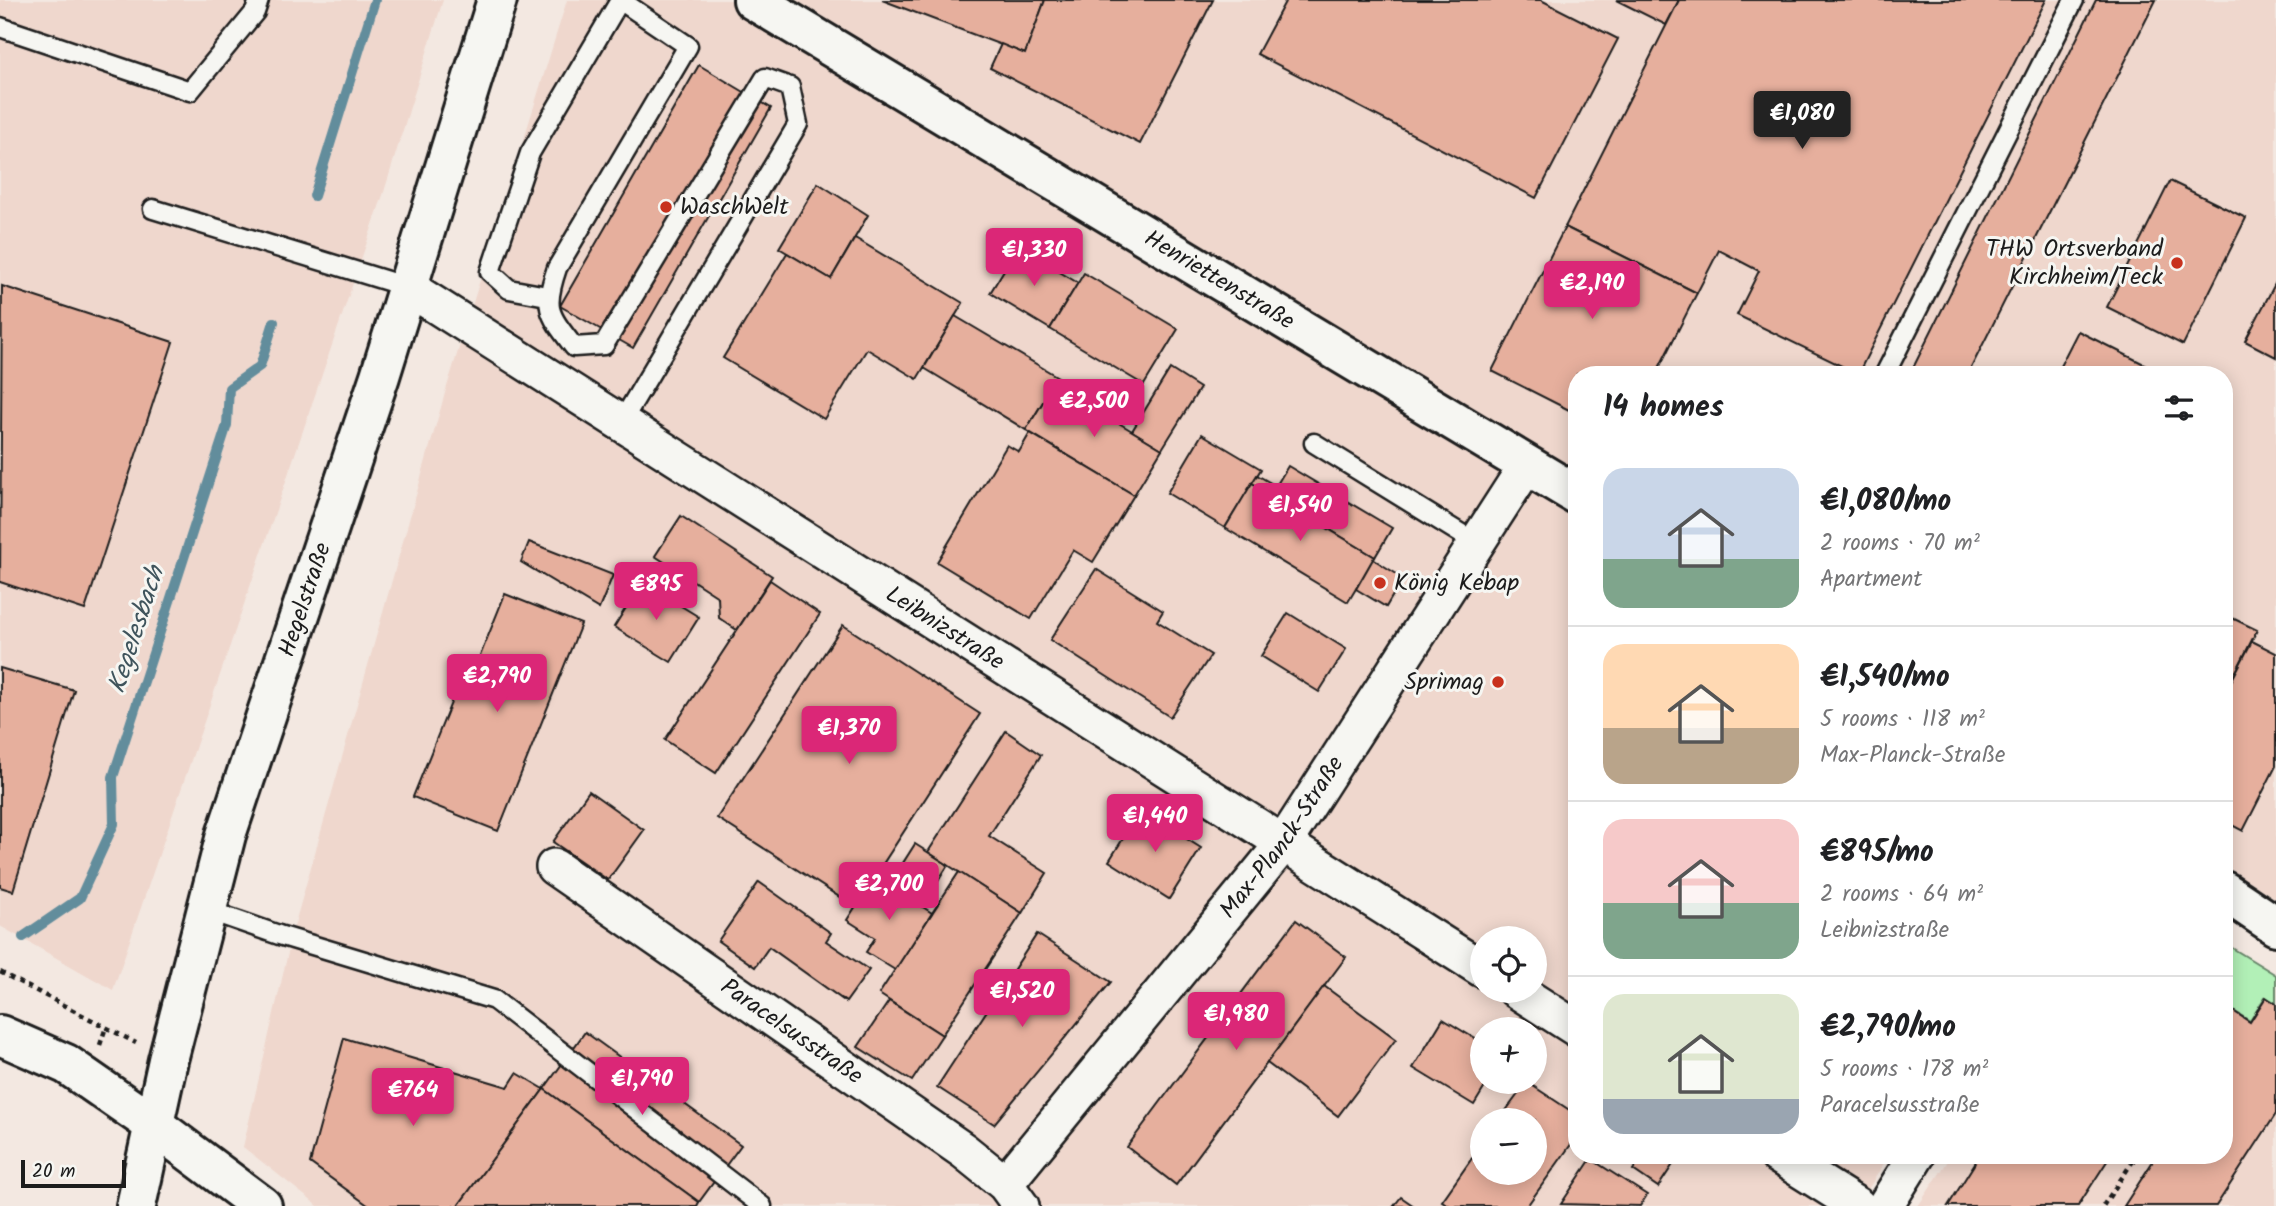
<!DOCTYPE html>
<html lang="en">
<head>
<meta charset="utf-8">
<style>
  :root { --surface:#fff; --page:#f2f2f2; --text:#202124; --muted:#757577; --line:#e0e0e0; --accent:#db2777 }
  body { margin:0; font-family:Kalam,sans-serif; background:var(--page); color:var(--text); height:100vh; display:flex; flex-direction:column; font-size:26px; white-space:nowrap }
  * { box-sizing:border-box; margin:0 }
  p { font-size:23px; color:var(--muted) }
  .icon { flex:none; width:38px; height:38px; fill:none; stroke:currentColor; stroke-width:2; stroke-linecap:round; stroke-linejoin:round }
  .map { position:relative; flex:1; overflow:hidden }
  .panel { position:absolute; left:1568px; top:366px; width:665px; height:798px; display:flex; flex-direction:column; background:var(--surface); border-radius:28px; box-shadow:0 4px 18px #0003 }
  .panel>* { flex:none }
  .buttons { position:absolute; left:1470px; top:926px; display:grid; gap:14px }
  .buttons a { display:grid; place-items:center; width:77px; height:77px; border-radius:50%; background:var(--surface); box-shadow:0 4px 18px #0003; font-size:35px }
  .scale { position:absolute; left:21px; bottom:18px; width:105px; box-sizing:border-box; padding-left:7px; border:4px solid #1c1c1c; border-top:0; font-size:19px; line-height:24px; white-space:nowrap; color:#1c1c1c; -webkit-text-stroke:5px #f6f6f2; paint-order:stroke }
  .price { position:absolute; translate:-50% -60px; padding:0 16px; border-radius:7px; background:var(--accent); color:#fff; font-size:23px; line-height:46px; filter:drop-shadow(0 2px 4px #0008) }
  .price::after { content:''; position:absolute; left:50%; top:42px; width:21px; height:16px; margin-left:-10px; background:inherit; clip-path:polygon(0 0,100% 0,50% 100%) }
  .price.active { background:#222; color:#fff }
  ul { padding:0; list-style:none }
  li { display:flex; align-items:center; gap:21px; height:175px; padding:0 35px }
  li+li { border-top:2px solid var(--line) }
  li span { display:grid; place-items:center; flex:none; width:196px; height:140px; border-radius:21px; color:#555 }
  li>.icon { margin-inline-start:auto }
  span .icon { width:84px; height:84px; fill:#fffc; stroke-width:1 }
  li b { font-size:30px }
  h2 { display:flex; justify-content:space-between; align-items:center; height:84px; padding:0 35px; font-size:30px }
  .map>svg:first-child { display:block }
  .built { fill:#efd7cd; fill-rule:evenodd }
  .green { fill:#b2f0b7; stroke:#67866a; stroke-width:2 }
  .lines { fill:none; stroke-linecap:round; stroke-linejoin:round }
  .stream { stroke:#628d9c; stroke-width:10 }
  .building { fill:#e6af9d; stroke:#1c1c1c; stroke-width:2 }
  .service-casing { stroke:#1c1c1c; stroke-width:23 }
  .minor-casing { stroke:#1c1c1c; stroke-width:40 }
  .tertiary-casing { stroke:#1c1c1c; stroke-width:44 }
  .secondary-casing { stroke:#1c1c1c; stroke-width:44 }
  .path { stroke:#1c1c1c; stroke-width:4.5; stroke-dasharray:5 5; stroke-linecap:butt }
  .service { stroke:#f6f6f2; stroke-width:18 }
  .minor { stroke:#f6f6f2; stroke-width:35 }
  .tertiary { stroke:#f6f6f2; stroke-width:38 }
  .secondary { stroke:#f6f6f2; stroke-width:38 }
  .poi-dot { fill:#c8321e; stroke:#f6f6f2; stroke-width:2.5 }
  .labels { text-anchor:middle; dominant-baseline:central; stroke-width:6; stroke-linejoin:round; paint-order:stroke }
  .poi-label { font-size:24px; fill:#1c1c1c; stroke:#f6f6f2; text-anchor:start }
  .street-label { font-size:24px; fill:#1c1c1c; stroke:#f6f6f2 }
  .water-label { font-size:26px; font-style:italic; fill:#3f545c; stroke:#f6f6f2 }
</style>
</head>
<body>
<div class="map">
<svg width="2276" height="1206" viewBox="0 0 2276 1206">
  <rect width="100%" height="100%" fill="#f3e8e1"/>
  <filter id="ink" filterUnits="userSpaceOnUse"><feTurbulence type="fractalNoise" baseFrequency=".0143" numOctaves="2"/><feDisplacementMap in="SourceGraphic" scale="14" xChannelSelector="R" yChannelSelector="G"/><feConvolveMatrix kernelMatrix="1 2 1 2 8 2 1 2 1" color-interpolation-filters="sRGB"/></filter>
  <g filter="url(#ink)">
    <!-- built -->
    <g class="built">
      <path d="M0,0H443L383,195L113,990L0,926Z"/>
      <path d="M567,0H2276V899L2224,865V374H1577V1155H1889L1858,1206H318L243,1147L294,927L445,393ZM1482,938H1535V990H1482ZM1482,1029H1535V1082H1482ZM1482,1120H1535V1172H1482Z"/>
      <path d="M2224,945L2276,977V1206H1918L1952,1155H2224Z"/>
    </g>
    <!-- green -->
    <path class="green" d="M2224,943L2276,975V1003L2265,997L2250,1021L2224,1005Z"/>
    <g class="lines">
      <!-- stream -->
      <g class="stream">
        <path d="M314,196L375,0"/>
        <path d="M23,937L80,898L114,824L113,777L227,425L229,388L260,366L274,322"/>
      </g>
    </g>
    <!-- building -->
    <g class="building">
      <path d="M882,0H1045L1025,54Z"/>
      <path d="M1045,0H1213L1140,144L990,68L1001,44L1025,54Z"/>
      <path d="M1286,0H1541L1618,39L1536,198L1257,54Z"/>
      <path d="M1616,0H1679L1666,25Z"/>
      <path d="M1679,0H2046L1858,374L1737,315L1759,271L1719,250L1697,293L1565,227Z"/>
      <path d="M2096,0H2156L1968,374H1910Z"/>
      <path d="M699,65L771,108L633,348L560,306Z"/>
      <path d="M2170,181L2246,218L2183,345L2107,307Z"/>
      <path d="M818,183L868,215L831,279L779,248Z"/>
      <path d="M1565,227L1697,293L1656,374H1577V414L1492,371Z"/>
      <path d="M855,238L963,303L917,379L867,349L824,419L723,358L787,253L831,279Z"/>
      <path d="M1018,247L1078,283L1050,329L990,293Z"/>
      <path d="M1084,273L1178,329L1144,385L1050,329Z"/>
      <path d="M2276,282V357L2245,341Z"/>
      <path d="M2,286L173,342L85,610L0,582Z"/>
      <path d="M955,316L1058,377L1026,430L924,368Z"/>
      <path d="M2078,331L2164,374H2056Z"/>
      <path d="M1170,369L1200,388L1162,449L1132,431Z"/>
      <path d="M1054,384L1162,449L1134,495L1026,430Z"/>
      <path d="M1030,433L1134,495L1093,562L1073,550L1031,619L937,562L1007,445L1019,452Z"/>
      <path d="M1202,434L1261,469L1225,528L1167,493Z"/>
      <path d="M1288,466L1392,528L1375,557L1252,483L1257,475L1276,486Z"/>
      <path d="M1252,483L1375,557L1348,602L1225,528Z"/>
      <path d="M681,516L772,576L737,630L719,618L718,597L655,556Z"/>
      <path d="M529,542L613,575L599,609L521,562Z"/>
      <path d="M1373,559L1403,578L1386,607L1356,589Z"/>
      <path d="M1096,569L1163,611L1157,621L1211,655L1170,717L1050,640Z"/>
      <path d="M770,580L820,614L716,773L665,740Z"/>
      <path d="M642,582L699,617L671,662L614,627Z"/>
      <path d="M505,594L581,624L498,831L413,797L467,663L476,666Z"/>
      <path d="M1288,613L1346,649L1319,692L1261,656Z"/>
      <path d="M2224,614L2257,630L2224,695Z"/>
      <path d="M843,625L980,714L855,907L717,818Z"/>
      <path d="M2252,641L2276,653V766L2243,831L2224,821V695Z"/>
      <path d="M0,668L74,690L13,891L0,887Z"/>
      <path d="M1006,731L1041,755L989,836L1047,873L1022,913L928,852Z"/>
      <path d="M589,791L644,830L608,880L553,842Z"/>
      <path d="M1141,810L1201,848L1169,899L1109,861Z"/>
      <path d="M915,844L948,865L922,907L889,885Z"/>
      <path d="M959,872L1022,913L942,1035L879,994Z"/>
      <path d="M875,876L932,913L895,970L866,952L875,938L847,920Z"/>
      <path d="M759,882L831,933L826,941L869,970L846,1002L769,947L755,967L718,941Z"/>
      <path d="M1296,920L1346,957L1176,1185L1127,1147Z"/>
      <path d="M1037,934L1111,982L994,1124L937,1087Z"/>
      <path d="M1324,986L1396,1039L1338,1116L1267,1063Z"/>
      <path d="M2266,997L2276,1004V1114L2216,1206H2124L2157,1155H2224V1005L2250,1022Z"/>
      <path d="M889,1001L942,1035L912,1081L858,1047Z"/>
      <path d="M1443,1019L1482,1043V1082H1488L1474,1105L1413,1068Z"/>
      <path d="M585,1032L741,1145L699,1202L544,1089Z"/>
      <path d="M344,1038L508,1087L517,1073L544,1089L458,1206H369L310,1163Z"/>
      <path d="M1527,1082L1577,1115V1136L1527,1206H1450L1442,1201L1482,1144V1172H1535V1120H1499Z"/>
      <path d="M544,1089L699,1202L697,1206H458Z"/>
      <path d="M1643,1155L1678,1157L1658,1187L1633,1170Z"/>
      <path d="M1980,1155H2111L2078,1206H1948Z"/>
      <path d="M1591,1159L1647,1195L1640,1206L1561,1204Z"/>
      <path d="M1401,1197L1414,1206H1394Z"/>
    </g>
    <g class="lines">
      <defs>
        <g id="service">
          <path d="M620,0L688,46L557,268C543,309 548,313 574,347L604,345L765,78L790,87L798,124L621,423"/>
          <path d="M0,27L190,91L255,12L259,0"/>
          <path d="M153,209L407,287"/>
          <path d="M547,296L509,289L490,272L530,153L619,2"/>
          <path d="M1885,374L2074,0"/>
          <path d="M1314,443L1476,543"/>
          <path d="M207,910L279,935L494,1000L762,1206"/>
        </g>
        <g id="minor">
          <path id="s1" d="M407,287L1482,969"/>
          <path id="s2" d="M554,867L964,1151L1005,1184L1021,1206"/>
          <path d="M1516,990L1577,1029"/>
          <path d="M1777,1155L1858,1206"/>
          <path id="s3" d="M1005,1184L1283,844L1527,465"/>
          <path d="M1885,1206L1917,1155"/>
        </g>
        <g id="tertiary">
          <path id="s4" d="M753,0L1577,495"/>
          <path d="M2224,891L2276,926"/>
          <path d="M0,1035L66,1064L154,1125"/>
        </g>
        <g id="secondary">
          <path d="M154,1125L262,1206"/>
          <path id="s5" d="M136,1206L168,1060L226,835L380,376L497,0"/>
        </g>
      </defs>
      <!-- service casing -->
      <use href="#service" class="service-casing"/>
      <!-- minor casing -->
      <use href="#minor" class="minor-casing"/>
      <!-- tertiary casing -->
      <use href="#tertiary" class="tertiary-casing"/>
      <!-- secondary casing -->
      <use href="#secondary" class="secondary-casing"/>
      <!-- path -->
      <g class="path">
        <path d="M0,972L136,1043"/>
        <path d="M100,1045L106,1027"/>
        <path d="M2103,1206L2137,1155"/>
      </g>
      <!-- service -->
      <use href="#service" class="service"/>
      <!-- minor -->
      <use href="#minor" class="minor"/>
      <!-- tertiary -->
      <use href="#tertiary" class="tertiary"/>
      <!-- secondary -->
      <use href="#secondary" class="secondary"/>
    </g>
  </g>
  <!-- markers -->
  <g class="poi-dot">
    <circle cx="666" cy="207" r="7"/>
    <circle cx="2177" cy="263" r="7"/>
    <circle cx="1380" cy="583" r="7"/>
    <circle cx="1498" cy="682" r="7"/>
  </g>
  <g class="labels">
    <!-- poi labels -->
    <g class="poi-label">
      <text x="680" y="207">WaschWelt</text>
      <text x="2163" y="249" text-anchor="end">THW Ortsverband<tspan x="2163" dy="28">Kirchheim/Teck</tspan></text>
      <text x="1394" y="583">König Kebap</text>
      <text x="1484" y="682" text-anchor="end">Sprimag</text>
    </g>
    <!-- street labels -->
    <g class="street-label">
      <text stroke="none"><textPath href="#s4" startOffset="544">Henriettenstraße</textPath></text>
      <text stroke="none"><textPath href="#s5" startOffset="630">Hegelstraße</textPath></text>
      <text stroke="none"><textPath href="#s1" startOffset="637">Leibnizstraße</textPath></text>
      <text stroke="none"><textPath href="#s3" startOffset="444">Max-Planck-Straße</textPath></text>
      <text stroke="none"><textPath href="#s2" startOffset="289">Paracelsusstraße</textPath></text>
    </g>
    <!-- water labels -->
    <g class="water-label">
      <text transform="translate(137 630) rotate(-72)">Kegelesbach</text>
    </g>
  </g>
</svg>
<div class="buttons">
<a><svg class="icon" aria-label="locate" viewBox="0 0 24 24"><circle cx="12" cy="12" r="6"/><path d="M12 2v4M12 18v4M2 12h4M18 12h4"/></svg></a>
<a>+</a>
<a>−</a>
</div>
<div class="scale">20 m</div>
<b class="price active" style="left:1802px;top:151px">€1,080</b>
<b class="price" style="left:1034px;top:288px">€1,330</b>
<b class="price" style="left:1592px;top:321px">€2,190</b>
<b class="price" style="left:1094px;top:439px">€2,500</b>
<b class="price" style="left:1300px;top:543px">€1,540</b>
<b class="price" style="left:656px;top:622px">€895</b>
<b class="price" style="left:497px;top:714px">€2,790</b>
<b class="price" style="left:849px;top:766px">€1,370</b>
<b class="price" style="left:1155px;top:854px">€1,440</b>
<b class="price" style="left:889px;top:922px">€2,700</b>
<b class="price" style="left:1022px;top:1029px">€1,520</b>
<b class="price" style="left:1236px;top:1052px">€1,980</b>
<b class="price" style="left:642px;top:1117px">€1,790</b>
<b class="price" style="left:413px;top:1128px">€764</b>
<section class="panel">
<h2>14 homes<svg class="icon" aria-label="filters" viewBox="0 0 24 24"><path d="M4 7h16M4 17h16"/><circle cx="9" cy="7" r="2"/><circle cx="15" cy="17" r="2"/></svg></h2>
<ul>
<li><span style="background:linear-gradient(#c9d6e8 65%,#7fa58c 0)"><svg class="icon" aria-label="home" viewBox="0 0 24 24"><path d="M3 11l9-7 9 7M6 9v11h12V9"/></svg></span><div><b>€1,080/mo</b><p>2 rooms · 70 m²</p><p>Apartment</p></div></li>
<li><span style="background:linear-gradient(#ffd9b3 60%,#b9a48a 0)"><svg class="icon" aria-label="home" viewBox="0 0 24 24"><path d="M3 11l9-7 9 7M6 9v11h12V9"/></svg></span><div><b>€1,540/mo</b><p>5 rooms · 118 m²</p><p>Max-Planck-Straße</p></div></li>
<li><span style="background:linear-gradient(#f6c9c9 60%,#7fa58c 0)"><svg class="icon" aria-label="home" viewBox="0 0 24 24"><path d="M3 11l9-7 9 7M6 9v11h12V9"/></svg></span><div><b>€895/mo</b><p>2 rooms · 64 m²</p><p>Leibnizstraße</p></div></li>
<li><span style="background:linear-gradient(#dfe7d0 75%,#9aa5b1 0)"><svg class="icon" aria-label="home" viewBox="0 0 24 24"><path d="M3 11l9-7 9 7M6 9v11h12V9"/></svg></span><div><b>€2,790/mo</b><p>5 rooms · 178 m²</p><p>Paracelsusstraße</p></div></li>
</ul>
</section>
</div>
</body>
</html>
